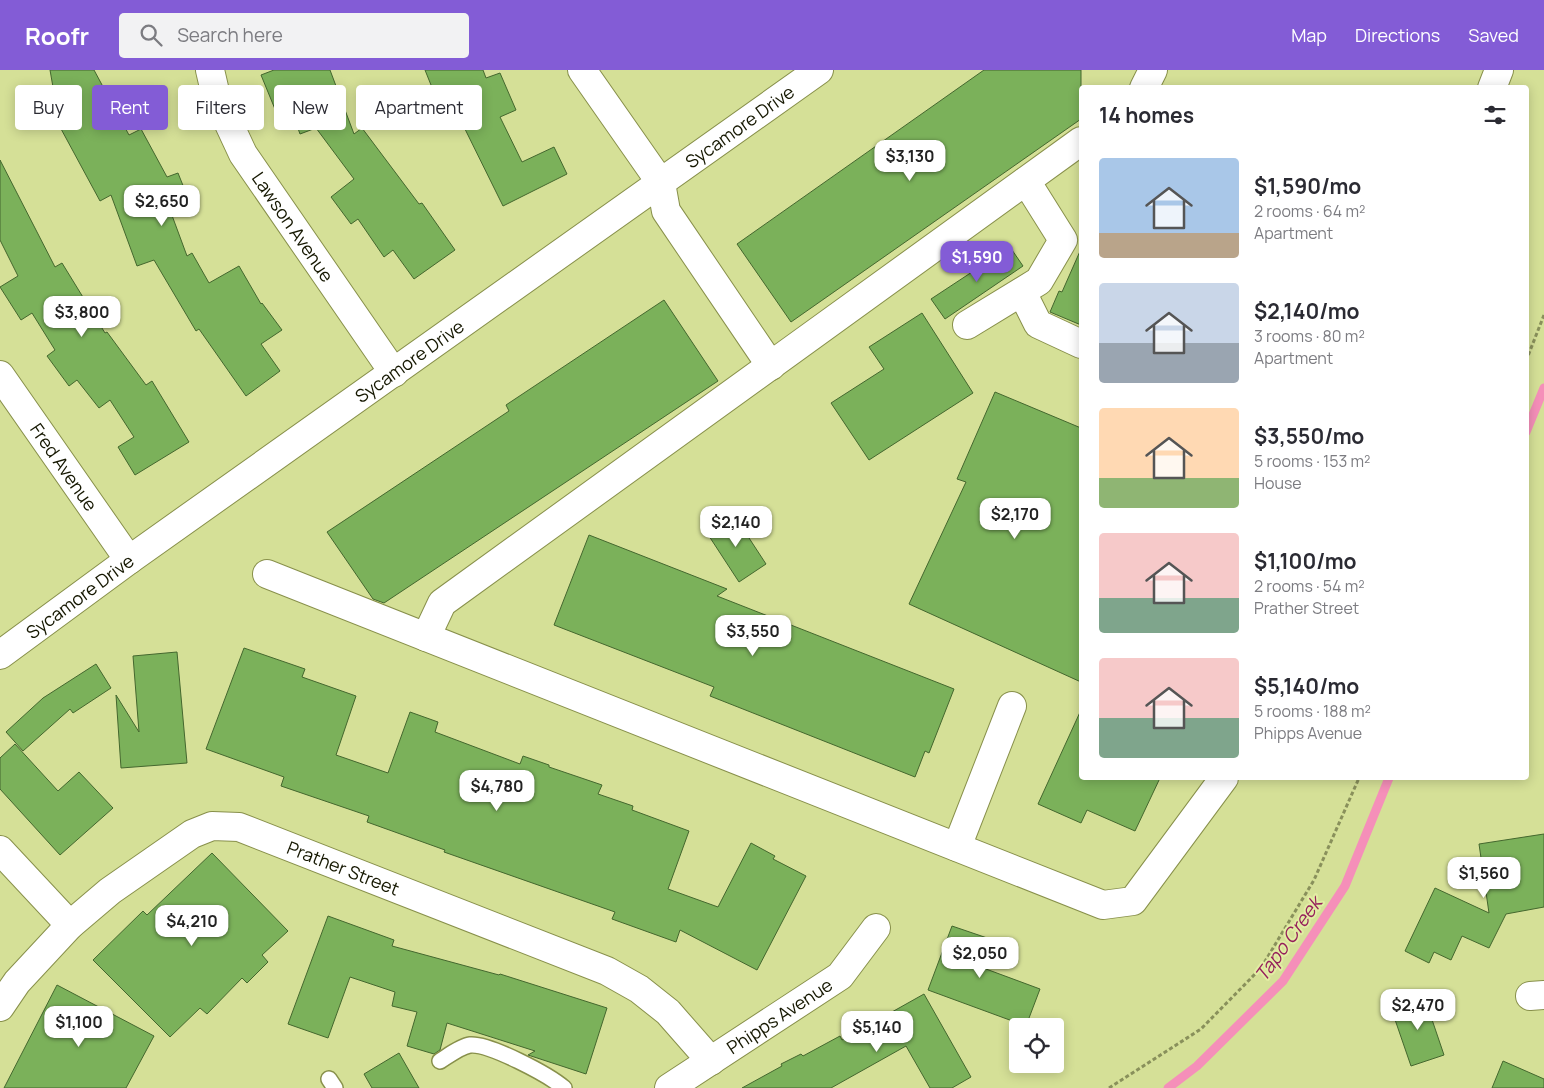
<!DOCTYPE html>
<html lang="en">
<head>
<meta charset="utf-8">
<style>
  :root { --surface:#fff; --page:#f2f2f3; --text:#2b2b33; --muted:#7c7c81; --accent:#835cd6 }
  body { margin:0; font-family:Manrope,sans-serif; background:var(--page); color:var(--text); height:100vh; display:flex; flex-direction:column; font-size:19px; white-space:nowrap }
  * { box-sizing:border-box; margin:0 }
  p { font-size:16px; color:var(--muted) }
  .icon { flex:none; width:28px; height:28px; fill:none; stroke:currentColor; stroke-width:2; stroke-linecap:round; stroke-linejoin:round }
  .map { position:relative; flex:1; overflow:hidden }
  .sheet { position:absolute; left:1079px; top:15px; width:450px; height:695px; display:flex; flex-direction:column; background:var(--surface); border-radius:5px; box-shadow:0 2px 12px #0003 }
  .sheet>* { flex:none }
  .top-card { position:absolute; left:15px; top:15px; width:475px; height:45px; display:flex; gap:10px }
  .controls { position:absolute; left:1009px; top:948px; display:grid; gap:10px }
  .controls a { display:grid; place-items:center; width:55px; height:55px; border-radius:5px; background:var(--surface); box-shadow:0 2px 12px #0003; font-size:25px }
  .price { position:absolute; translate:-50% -42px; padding:0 11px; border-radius:10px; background:#fff; color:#222; font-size:16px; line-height:32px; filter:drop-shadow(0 1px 2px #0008) }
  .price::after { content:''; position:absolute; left:50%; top:30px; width:15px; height:11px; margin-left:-8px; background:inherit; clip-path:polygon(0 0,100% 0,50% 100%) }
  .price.active { background:var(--accent); color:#fff }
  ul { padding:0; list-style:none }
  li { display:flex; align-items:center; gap:15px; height:125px; padding:0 20px }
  li span { display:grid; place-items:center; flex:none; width:140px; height:100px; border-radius:5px; color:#555 }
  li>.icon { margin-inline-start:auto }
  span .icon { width:60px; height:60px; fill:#fffc; stroke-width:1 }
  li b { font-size:21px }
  h2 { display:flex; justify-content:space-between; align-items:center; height:60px; padding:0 20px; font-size:21px }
  .pill { padding:0 18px; border-radius:5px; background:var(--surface); box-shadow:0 2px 12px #0003; font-size:18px; line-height:45px }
  .pill.active { background:var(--accent); color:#fff }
  header { display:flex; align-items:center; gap:30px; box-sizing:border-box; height:70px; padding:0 25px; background:var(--accent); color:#fff }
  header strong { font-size:24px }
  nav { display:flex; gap:28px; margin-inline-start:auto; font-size:18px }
  .search { width:350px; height:45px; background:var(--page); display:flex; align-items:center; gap:12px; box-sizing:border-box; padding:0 18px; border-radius:5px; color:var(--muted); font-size:19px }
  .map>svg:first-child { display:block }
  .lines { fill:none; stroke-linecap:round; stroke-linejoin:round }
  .stream { stroke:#f58fb9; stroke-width:9 }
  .building { fill:#7bb15a; stroke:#44672e }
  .lane-casing { stroke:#88904b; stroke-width:18 }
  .street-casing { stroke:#88904b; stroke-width:30 }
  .secondary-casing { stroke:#88904b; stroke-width:30 }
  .path { stroke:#89905b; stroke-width:3; stroke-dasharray:4 2.5; stroke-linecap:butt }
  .lane { stroke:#fff; stroke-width:15 }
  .street { stroke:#fff; stroke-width:28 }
  .secondary { stroke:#fff; stroke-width:28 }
  .labels { text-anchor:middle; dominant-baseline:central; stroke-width:4; stroke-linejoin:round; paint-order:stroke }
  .street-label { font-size:18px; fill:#151700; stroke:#e2eda4 }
  .water-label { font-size:19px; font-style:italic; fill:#951f5b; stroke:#e2eda4 }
</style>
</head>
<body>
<header>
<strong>Roofr</strong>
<div class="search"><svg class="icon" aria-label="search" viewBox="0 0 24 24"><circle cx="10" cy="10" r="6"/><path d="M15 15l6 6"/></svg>Search here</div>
<nav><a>Map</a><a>Directions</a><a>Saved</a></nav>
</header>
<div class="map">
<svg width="1544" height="1018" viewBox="0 0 1544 1018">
  <rect width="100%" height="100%" fill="#d5e097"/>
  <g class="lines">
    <!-- stream -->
    <g class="stream">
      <path d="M1526,362L1544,318"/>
      <path d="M1168,1018L1197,996L1283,911L1345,816L1389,708"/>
    </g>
  </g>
  <!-- building -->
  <g class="building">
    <path d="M50,0H94L129,65L141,59L167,107L178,103L190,133L170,140L187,186L192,183L209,213L239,196L261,234L262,233L282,260L261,274L280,301L246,326L199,259L196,261L154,190L137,196L111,125L100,131L60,57Z"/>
    <path d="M274,0H330L354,64L362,58L419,134L422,133L455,180L414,209L393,180L384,187L358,149L351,154L331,127L354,109L316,58L300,64L291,39L277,44L261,5Z"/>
    <path d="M425,0H483L486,8L500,3L516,40L500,47L522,92L554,77L567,104L503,136L461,51L442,59L430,32L437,30Z"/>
    <path d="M984,0H1081V49L791,252L737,174Z"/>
    <path d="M0,90L55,197L62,193L105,263L107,262L146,315L152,311L189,372L135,405L118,377L134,367L110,330L99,338L77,310L69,316L47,286L55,280L32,243L21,250L0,217L18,206L0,170Z"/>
    <path d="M1010,177L1023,196L945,249L931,229Z"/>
    <path d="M1081,179V255L1050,242L1059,221L1062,222Z"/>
    <path d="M664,230L718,311L384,533L373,529L327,462L509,341L506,335Z"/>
    <path d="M922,243L973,323L869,390L831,333L884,299L869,277Z"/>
    <path d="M995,322L1081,358V612L909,534L966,412L957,409Z"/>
    <path d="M734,445L766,494L739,512L707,463Z"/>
    <path d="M589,465L727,519L717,526L954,619L929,683L925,681L915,707L710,626L714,617L554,555Z"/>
    <path d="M244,578L305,599L302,607L356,626L336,685L388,703L410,642L438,652L435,662L520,694L523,686L549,695V697L602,715L598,724L633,736L632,740L689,761L668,819L718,837L751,773L775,786L773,789L806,806L757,900L680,860L676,872L612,849L615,842L444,782L445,780L367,752L369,746L281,716L284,707L206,679Z"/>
    <path d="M177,582L187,693L121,698L116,625L139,662L133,586Z"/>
    <path d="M96,594L111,618L73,643L70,639L23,681L6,662L43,628Z"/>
    <path d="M1081,640V708H1160L1135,761L1087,740L1081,753L1038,734Z"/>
    <path d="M15,674L58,721L79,702L113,738L60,785L0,719V688Z"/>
    <path d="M1544,764V837L1506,844L1489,878L1462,866L1451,890L1434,882L1429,893L1405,881L1435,818L1489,843L1479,774Z"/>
    <path d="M212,783L288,861L262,885L268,892L247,913L242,908L207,944L200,938L170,967L93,890L143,841L147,845Z"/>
    <path d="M328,846L394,870L392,876L499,905L500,904L607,938L586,1004L528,985L535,981L447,953L440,980L434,984L407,976L417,942L392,936L395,922L350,907L328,968L288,954Z"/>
    <path d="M952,856L996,871L986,899L1040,919L1026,956L928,920Z"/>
    <path d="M57,915L154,966L126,1018H4Z"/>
    <path d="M924,924L971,1007L952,1018H930L906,976L831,1018H742L782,996L781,994L801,984L803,986L840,966L842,970Z"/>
    <path d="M1424,926L1444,985L1411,996L1391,938Z"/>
    <path d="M399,983L419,1018H372L364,1004Z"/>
    <path d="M1503,991L1544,1009V1018H1492Z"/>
  </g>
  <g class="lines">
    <defs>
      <g id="lane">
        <path d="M440,991C448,986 461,976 470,975C489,973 549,1005 564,1018"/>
        <path d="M329,1009L335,1018"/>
      </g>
      <g id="street">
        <path id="s1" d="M210,0L216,26L243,84L394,303"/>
        <path d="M582,0L661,113L666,141L771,296"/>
        <path d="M1144,18L1153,0"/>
        <path d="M1492,18L1499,0"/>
        <path d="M1022,222L1038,254L1081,274"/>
        <path d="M967,255L1039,211L1063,170L1026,111"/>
        <path id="s2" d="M0,305L129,490"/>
        <path d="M267,504L1103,835L1133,831L1224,708"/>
        <path d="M426,567L442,533L1081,71"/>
        <path d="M957,777L1012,636"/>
        <path d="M1530,926L1544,925"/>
        <path id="s3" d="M0,937L17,912L70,855L110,821L192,764L212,756L239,757L607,901L639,919L668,942L711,991"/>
        <path id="s4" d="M669,1018L840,906L876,858"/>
      </g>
      <g id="secondary">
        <path id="s5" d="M0,585L129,490L819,0"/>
        <path d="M0,780L70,855"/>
      </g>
    </defs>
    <!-- lane casing -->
    <use href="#lane" class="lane-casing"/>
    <!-- street casing -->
    <use href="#street" class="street-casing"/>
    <!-- secondary casing -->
    <use href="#secondary" class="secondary-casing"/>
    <!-- path -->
    <g class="path">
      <path d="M1526,291L1544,245"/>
      <path d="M1109,1018L1201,959L1261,898L1314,810L1359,708"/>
    </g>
    <!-- lane -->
    <use href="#lane" class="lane"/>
    <!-- street -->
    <use href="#street" class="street"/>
    <!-- secondary -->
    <use href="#secondary" class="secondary"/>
  </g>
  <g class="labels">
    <!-- street labels -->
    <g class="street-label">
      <text stroke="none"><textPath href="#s5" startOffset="909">Sycamore Drive</textPath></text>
      <text stroke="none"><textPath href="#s1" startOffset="179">Lawson Avenue</textPath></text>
      <text stroke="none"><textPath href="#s5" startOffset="504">Sycamore Drive</textPath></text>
      <text stroke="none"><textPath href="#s2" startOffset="112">Fred Avenue</textPath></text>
      <text stroke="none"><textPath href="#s5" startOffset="99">Sycamore Drive</textPath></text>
      <text stroke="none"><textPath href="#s3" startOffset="421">Prather Street</textPath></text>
      <text stroke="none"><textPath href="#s4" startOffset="132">Phipps Avenue</textPath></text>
    </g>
    <!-- water labels -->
    <g class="water-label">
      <text transform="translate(1288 869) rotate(-54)">Tapo Creek</text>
    </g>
  </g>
</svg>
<div class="controls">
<a><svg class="icon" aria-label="locate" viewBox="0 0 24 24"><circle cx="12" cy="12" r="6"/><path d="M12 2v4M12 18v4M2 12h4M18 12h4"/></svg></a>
</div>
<b class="price" style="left:910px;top:112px">$3,130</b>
<b class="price" style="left:162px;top:157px">$2,650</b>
<b class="price active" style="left:977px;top:213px">$1,590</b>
<b class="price" style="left:82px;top:268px">$3,800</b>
<b class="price" style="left:1015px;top:470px">$2,170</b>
<b class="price" style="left:736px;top:478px">$2,140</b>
<b class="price" style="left:753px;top:587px">$3,550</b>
<b class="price" style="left:497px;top:742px">$4,780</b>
<b class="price" style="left:1484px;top:829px">$1,560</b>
<b class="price" style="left:192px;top:877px">$4,210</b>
<b class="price" style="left:980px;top:909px">$2,050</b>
<b class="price" style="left:1418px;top:961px">$2,470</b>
<b class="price" style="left:79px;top:978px">$1,100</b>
<b class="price" style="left:877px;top:983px">$5,140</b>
<div class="top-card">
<a class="pill">Buy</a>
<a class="pill active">Rent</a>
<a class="pill">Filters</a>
<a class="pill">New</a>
<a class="pill">Apartment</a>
</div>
<section class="sheet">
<h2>14 homes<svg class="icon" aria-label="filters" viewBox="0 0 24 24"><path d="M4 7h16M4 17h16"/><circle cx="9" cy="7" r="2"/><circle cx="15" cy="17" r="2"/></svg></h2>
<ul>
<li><span style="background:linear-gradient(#a9c7e8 75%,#b9a48a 0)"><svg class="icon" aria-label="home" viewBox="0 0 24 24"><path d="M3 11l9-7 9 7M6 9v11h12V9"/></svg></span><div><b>$1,590/mo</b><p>2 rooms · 64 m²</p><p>Apartment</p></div></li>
<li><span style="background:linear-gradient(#c9d6e8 60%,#9aa5b1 0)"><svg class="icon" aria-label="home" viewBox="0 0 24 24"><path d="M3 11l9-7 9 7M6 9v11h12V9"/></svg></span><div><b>$2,140/mo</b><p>3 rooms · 80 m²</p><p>Apartment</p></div></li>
<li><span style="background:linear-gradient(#ffd9b3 70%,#8fb573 0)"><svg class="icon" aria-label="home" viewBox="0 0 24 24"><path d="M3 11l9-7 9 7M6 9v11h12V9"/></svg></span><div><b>$3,550/mo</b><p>5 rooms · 153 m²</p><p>House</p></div></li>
<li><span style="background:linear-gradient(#f6c9c9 65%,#7fa58c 0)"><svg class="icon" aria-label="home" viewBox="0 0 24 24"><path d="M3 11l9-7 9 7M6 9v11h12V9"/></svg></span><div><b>$1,100/mo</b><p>2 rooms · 54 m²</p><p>Prather Street</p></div></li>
<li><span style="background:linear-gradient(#f6c9c9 60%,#7fa58c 0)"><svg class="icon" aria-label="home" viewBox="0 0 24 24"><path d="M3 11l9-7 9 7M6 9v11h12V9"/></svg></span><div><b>$5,140/mo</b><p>5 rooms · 188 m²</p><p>Phipps Avenue</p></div></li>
</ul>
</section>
</div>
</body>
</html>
